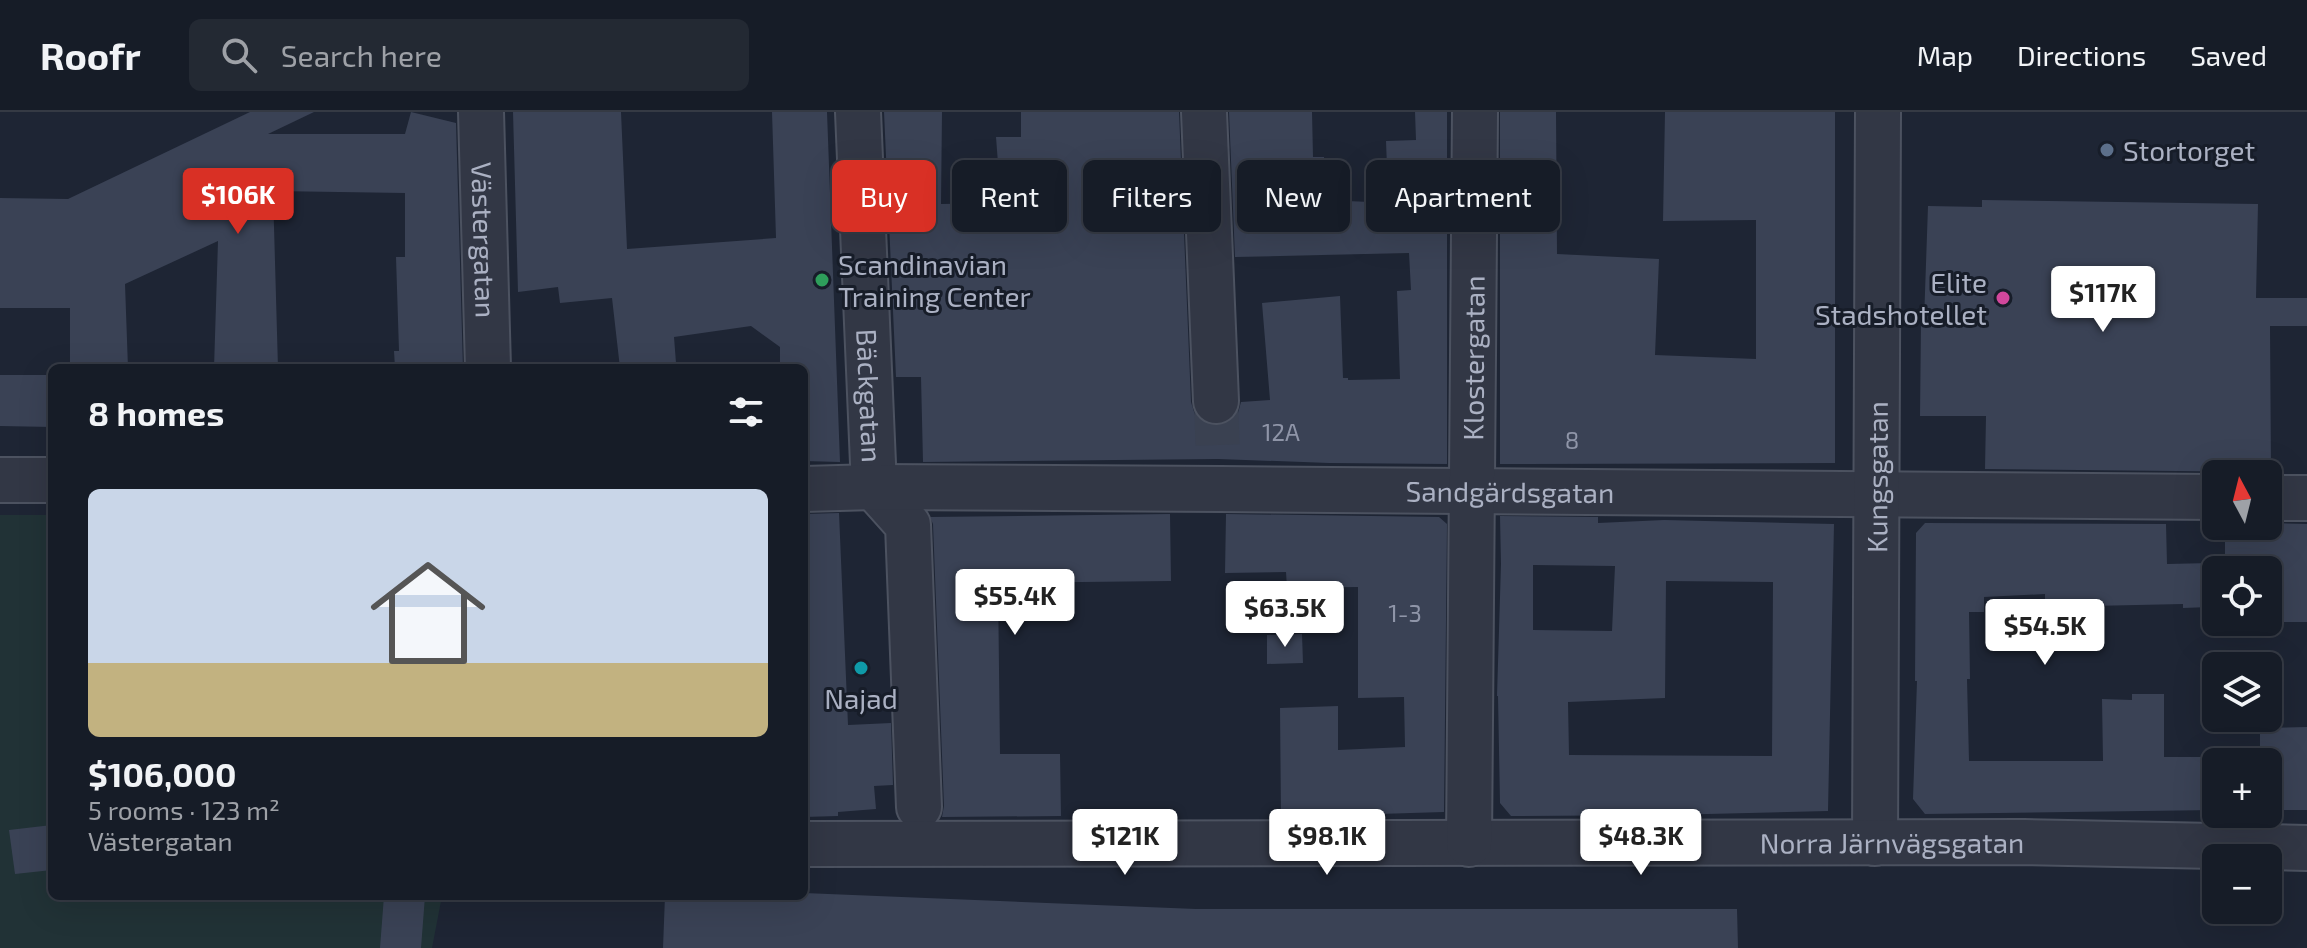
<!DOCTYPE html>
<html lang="en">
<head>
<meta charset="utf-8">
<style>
  :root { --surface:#161c27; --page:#232933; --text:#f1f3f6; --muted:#9ea1a7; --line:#353a44; --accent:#d93025 }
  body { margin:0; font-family:"Exo 2",sans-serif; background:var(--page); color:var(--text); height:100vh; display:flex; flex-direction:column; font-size:30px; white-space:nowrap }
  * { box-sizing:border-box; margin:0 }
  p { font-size:26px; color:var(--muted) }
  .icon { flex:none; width:44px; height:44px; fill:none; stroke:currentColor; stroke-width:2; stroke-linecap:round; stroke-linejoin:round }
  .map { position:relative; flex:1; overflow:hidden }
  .details { position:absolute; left:48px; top:252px; width:760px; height:536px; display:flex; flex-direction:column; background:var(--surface); border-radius:12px; box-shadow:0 8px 32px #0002,0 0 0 2px var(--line) }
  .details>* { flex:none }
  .guide { position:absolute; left:832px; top:48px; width:760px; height:72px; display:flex; gap:16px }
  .needle { width:52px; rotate:353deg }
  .buttons { position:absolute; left:2202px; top:348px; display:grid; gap:16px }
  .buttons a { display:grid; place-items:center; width:80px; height:80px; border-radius:12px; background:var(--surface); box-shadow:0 8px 32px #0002,0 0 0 2px var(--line); font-size:40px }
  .price { position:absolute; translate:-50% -68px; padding:0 18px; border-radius:8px; background:#fff; color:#222; font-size:26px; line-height:52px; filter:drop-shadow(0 2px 4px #0008) }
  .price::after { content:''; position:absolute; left:50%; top:48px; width:24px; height:18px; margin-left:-12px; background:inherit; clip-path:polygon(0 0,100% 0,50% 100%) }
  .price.selected { background:var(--accent); color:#fff }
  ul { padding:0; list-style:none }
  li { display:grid; align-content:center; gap:16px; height:424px; padding:0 40px }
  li+li { border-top:2px solid var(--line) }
  li span { display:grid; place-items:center; height:248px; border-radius:12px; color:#555 }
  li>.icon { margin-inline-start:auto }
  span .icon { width:144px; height:144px; fill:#fffc; stroke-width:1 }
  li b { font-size:34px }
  h2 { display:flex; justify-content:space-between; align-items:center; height:96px; padding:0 40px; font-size:34px }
  .tag { padding:0 28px; border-radius:12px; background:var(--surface); box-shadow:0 8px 32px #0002,0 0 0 2px var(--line); font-size:28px; line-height:72px }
  .tag.selected { background:var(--accent); color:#fff }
  header { display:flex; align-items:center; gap:48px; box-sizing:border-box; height:112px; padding:0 40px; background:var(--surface); border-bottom:2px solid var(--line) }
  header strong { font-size:38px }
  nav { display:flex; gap:44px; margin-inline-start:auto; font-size:28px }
  .search { width:560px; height:72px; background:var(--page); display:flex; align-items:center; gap:20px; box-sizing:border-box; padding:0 28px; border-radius:12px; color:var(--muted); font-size:30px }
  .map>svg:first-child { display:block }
  .green { fill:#213236 }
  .building { fill:#3a4255; fill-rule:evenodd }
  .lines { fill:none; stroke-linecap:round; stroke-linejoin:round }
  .minor-tunnel { stroke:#3a4151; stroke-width:44; stroke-dasharray:44 22; stroke-linecap:butt }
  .minor-casing { stroke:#4c5260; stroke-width:48 }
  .minor { stroke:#323745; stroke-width:44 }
  .service-dot { fill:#5c6f8a; stroke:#171d29; stroke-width:3 }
  .leisure-dot { fill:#2e9e5b; stroke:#171d29; stroke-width:3 }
  .hotel-dot { fill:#d1479c; stroke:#171d29; stroke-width:3 }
  .culture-dot { fill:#0f9aa8; stroke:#171d29; stroke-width:3 }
  .labels { text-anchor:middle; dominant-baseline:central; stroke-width:6; stroke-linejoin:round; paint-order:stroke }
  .number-label { font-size:24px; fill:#8f95a8 }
  .poi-label { font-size:28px; fill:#abb1c3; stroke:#171d29; text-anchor:start }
  .street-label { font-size:28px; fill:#abb1c3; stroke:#171d29 }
</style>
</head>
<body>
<header>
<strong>Roofr</strong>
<div class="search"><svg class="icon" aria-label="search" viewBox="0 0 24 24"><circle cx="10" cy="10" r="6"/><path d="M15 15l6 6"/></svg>Search here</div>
<nav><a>Map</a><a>Directions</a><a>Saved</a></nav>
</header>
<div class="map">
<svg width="2307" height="836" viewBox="0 0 2307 836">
  <rect width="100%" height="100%" fill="#1e2534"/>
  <!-- green -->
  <path class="green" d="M0,403H52V784H442L432,836H0Z"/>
  <!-- building -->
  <g class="building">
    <path d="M250,0H314L268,22H405L411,0L456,11L463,256H395L394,239H399L396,145H405V81L273,79L278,256H214L218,129L125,172L128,256H70V196H0V86L68,87Z"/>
    <path d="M513,0H621L627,137L776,126L772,0H827L840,350L804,349V256H780V235L751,214L674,225L676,251L644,256H620L612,186L560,191L558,175L518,180Z"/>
    <path d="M884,0H942L941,92L1001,91L996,25H1021V0H1179L1191,290L1195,303L1204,311L1216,314L1230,310L1238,301L1241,290L1270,288L1262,191L1340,184L1343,266H1348V268L1400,267L1397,179L1411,178L1409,141L1235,145L1229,0H1312L1313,45H1324V88L1370,90L1375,69L1387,55L1386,29L1416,28L1415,0H1447V352L1329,351L1218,347L923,350L921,265H896Z"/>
    <path d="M1500,0H1556L1557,142L1659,147L1655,243L1756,247V108L1663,109L1665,0H1835V351L1500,352Z"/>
    <path d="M1982,88L2258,92L2256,186H2307V214H2270L2271,360L1985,357L1986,304H1920L1921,209H1924L1928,94L1982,95Z"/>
    <path d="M0,263H52V315L0,314Z"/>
    <path d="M839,401L848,613L891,611L893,673L874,674L876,697L838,700V704L804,705V402Z"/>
    <path d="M1170,402L1171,469L998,471L1000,642H1060L1061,704L942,705L944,694L933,412L930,405Z"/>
    <path d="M1226,402L1439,405L1447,412L1444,700L1281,705L1280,596L1338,594V638L1405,635L1404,585L1358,586V475L1287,476L1286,460L1225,461Z"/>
    <path d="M1500,404L1598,405V411L1664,408L1834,412L1828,699L1666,703L1511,704L1500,691L1498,584H1497L1501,452ZM1533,453L1615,454L1612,519L1533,518ZM1666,469L1773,470L1772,644L1569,643L1568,590L1665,586Z"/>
    <path d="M1925,411L2166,412L2167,452L2211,451L2210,495L2183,496V492L2045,495V482L1984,485V500H1969L1970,567H1967L1969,649H2103L2102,587L2132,588V582H2164V645H2216V698L1925,702L1913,687L1917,569H1915L1916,421Z"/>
    <path d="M2268,411L2307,412V510H2278L2279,464H2268V458H2225V414H2268Z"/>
    <path d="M1302,522L1303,551L1267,552V523Z"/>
    <path d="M2307,615V698H2268V650H2260V616Z"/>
    <path d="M52,713V758L15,762L9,718Z"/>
    <path d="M804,781L1196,797H1737L1738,836H663L665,784H804Z"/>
    <path d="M384,784H425L421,836H380Z"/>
  </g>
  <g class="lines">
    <!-- minor-tunnel -->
    <path class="minor-tunnel" d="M1216,289L1218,347"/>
    <defs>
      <g id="minor">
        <path id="s1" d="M481,0L488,256"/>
        <path id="s2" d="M858,0L874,375"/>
        <path d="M1204,0L1216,289"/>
        <path d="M0,368H52"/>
        <path d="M874,375L908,413L919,695"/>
        <path id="s3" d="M804,377L874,375L1220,377L2216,385"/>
        <path d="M2268,386H2307"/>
        <path id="s4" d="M1875,731L1878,0"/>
        <path id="s5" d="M804,732L2024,730L2307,736"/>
        <path id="s6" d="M1469,732L1475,0"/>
      </g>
    </defs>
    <!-- minor casing -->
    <use href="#minor" class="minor-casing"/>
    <!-- minor -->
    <use href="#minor" class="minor"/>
  </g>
  <!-- markers -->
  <circle class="service-dot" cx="2107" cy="38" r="8"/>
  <circle class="leisure-dot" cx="822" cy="168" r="8"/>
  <circle class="hotel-dot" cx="2003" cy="186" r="8"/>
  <circle class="culture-dot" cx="861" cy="556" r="8"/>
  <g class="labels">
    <!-- number labels -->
    <g class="number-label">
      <text x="1281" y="319">12A</text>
      <text x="1572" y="327">8</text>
      <text x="1405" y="500">1-3</text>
    </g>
    <!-- poi labels -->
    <g class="poi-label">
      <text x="2123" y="38">Stortorget</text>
      <text x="838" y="152">Scandinavian<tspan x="838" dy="32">Training Center</tspan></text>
      <text x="1987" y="170" text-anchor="end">Elite<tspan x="1987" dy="32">Stadshotellet</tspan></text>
      <text x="861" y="586" text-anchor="middle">Najad</text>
    </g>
    <!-- street labels -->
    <g class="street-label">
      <text stroke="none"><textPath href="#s1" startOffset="128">Västergatan</textPath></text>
      <text stroke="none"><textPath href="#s6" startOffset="486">Klostergatan</textPath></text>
      <text stroke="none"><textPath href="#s2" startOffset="284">Bäckgatan</textPath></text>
      <text stroke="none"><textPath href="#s4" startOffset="366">Kungsgatan</textPath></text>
      <text stroke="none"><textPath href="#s3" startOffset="706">Sandgärdsgatan</textPath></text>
      <text stroke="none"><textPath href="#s5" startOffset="1088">Norra Järnvägsgatan</textPath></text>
    </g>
  </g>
</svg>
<div class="buttons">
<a><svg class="needle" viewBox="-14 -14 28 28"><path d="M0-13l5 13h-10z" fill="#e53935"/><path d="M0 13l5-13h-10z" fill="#9ea1a7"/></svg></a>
<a><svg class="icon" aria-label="locate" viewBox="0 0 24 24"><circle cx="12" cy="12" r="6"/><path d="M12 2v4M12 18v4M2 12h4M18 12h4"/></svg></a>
<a><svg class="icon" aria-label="layers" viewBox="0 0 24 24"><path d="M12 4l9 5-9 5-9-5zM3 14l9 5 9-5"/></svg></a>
<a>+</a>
<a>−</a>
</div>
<b class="price selected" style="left:238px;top:124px">$106K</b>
<b class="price" style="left:2103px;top:222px">$117K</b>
<b class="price" style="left:1015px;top:525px">$55.4K</b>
<b class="price" style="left:1285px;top:537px">$63.5K</b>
<b class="price" style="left:2045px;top:555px">$54.5K</b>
<b class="price" style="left:1125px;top:765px">$121K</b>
<b class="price" style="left:1327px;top:765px">$98.1K</b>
<b class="price" style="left:1641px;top:765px">$48.3K</b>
<div class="guide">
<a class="tag selected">Buy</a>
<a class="tag">Rent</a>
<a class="tag">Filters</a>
<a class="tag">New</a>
<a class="tag">Apartment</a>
</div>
<section class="details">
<h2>8 homes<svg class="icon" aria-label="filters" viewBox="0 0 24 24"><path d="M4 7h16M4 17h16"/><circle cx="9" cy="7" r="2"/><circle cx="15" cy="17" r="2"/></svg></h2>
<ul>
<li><span style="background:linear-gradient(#c9d6e8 70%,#c2b280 0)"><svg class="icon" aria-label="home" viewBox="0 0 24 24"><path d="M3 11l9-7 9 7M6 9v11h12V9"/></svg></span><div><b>$106,000</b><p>5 rooms · 123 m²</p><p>Västergatan</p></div></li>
</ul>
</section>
</div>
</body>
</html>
